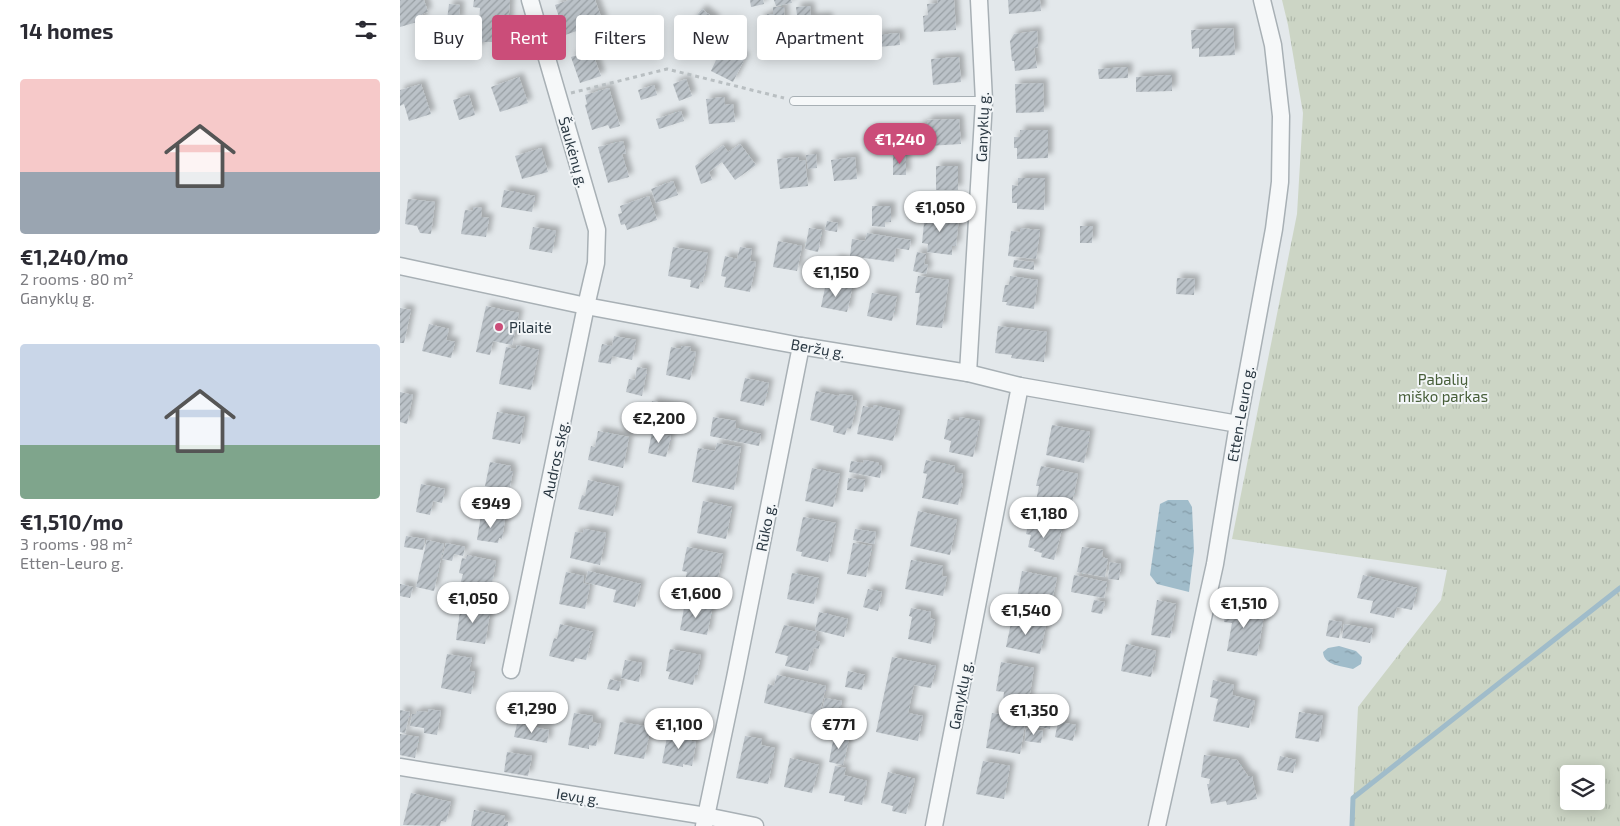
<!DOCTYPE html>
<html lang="en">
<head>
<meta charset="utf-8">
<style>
  :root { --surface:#fff; --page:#f7f7f7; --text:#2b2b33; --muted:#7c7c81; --accent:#cb4d79 }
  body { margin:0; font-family:"Exo 2",sans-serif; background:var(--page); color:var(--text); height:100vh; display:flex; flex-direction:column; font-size:19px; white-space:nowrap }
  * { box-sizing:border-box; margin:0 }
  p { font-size:16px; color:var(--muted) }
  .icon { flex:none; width:28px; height:28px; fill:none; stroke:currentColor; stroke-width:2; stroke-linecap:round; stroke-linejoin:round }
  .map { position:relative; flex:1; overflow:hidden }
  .sheet { display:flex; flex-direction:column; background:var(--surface); width:400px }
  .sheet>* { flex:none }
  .guide { position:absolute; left:15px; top:15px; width:475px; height:45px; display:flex; gap:10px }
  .tools { position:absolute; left:1160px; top:765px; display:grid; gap:10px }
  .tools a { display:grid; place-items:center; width:45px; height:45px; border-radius:5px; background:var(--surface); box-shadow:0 2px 12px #0003; font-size:25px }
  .price { position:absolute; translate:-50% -42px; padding:0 11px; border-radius:18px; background:#fff; color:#222; font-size:16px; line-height:32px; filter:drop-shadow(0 1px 2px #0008) }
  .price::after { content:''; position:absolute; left:50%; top:30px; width:15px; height:11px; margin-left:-8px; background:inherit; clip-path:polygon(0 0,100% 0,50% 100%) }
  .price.selected { background:var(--accent); color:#fff }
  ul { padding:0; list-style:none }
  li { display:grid; align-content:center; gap:10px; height:265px; padding:0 20px }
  li span { display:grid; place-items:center; height:155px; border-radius:5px; color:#555 }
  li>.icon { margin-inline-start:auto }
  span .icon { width:90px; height:90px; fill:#fffc; stroke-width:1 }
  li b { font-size:21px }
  h2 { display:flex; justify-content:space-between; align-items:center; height:60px; padding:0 20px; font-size:21px }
  .chip { padding:0 18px; border-radius:5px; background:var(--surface); box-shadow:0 2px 12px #0003; font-size:18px; line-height:45px }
  .chip.selected { background:var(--accent); color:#fff }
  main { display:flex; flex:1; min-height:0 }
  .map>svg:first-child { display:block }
  .park { fill:url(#park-tufts); fill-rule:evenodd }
  .water { fill:url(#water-ripples) }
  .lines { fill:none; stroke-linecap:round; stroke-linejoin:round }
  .stream { stroke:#a0bcca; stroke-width:5 }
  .building { fill:url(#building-hatch); filter:url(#shadow) }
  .service-casing { stroke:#a8b0b5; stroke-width:10 }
  .minor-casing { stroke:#a8b0b5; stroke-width:19 }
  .path { stroke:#b9bfc2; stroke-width:3; stroke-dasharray:4 4; stroke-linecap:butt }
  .service { stroke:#f6f8f9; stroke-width:8 }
  .minor { stroke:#f6f8f9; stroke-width:16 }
  .poi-dot { fill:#cb4d79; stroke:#f3f6f8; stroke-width:2 }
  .labels { text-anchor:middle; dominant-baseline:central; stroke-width:4; stroke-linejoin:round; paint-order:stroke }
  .street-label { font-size:15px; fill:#2b3943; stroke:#f3f6f8 }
  .poi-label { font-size:15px; fill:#2b3943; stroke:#f3f6f8; text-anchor:start }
  .park-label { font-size:15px; fill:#475e39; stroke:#f3f6f8 }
</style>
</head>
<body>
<main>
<section class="sheet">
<h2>14 homes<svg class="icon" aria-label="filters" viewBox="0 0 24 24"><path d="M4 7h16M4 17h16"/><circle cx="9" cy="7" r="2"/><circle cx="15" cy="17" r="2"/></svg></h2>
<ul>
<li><span style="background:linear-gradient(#f6c9c9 60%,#9aa5b1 0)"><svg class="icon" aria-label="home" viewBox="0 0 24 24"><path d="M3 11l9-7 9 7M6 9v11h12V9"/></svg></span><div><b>€1,240/mo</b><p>2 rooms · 80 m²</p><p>Ganyklų g.</p></div></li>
<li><span style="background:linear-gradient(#c9d6e8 65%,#7fa58c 0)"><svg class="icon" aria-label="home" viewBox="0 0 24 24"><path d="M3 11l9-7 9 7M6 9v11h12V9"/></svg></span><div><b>€1,510/mo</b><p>3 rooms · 98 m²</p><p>Etten-Leuro g.</p></div></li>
</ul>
</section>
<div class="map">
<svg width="1220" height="826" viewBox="0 0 1220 826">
  <defs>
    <pattern id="park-tufts" width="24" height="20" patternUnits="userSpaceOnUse" patternTransform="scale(1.25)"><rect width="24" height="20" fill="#ccd5c5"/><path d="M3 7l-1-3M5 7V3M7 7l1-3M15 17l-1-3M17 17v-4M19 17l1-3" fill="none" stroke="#afb8aa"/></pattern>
    <pattern id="water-ripples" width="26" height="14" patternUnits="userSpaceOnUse" patternTransform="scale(1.25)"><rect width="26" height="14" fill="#a0bcca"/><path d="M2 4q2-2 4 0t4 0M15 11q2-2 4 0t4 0" fill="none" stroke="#839aa6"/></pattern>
    <pattern id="building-hatch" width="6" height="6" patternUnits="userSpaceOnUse" patternTransform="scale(1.25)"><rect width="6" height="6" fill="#bbc2c8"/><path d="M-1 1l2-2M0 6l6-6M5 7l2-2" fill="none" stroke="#989fa4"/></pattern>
    <filter id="shadow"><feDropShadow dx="4.5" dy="-4.5" stdDeviation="2.5" flood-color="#0004"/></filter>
  </defs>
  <rect width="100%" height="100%" fill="#e3e8eb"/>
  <!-- park -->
  <path class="park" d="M882,0H1220V826H952L958,707L1041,600L1047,570L832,539L897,214L903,113L888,25ZM1169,774H1196V801H1169Z"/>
  <!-- water -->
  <g class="water">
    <path d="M768,500H788L792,507L794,551L789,592L757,584L750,575L760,504Z"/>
    <path d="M939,646L956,651L962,657L961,664L953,669C943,666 924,666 923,652L928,648Z"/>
  </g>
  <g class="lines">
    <!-- stream -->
    <path class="stream" d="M952,826L953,798L1220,588"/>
  </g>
  <!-- building -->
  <g class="building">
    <path d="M0,0H24L28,12L22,14L24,20L0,27Z"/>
    <path d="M74,0H110L108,27L94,26L93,42H81V48L65,47L66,35L75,36V23H79L80,8L73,7Z"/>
    <path d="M169,0H195L203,22L165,35L155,5Z"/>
    <path d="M350,0H363L364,4L351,7Z"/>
    <path d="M374,0H391L392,3L376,6Z"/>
    <path d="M537,0H554L556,30L524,32L523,16L528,15L527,4L538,3Z"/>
    <path d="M608,0H640L641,11L609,14Z"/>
    <path d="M49,4L60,5L59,21L47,20Z"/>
    <path d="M410,6L411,18L428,17L429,38L409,39L408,22L398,23L396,7Z"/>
    <path d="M373,7H384L385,40H360V18L367,17V14H373Z"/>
    <path d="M302,9L316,20L304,36L290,24Z"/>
    <path d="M833,28L835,55L799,57V48L792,49L791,30Z"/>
    <path d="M637,31L638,47L634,48L637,68L615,71L614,61H612L610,41L614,34Z"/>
    <path d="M499,33L500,45L478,47L477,35Z"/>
    <path d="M196,42L199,52L193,54L201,76L180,83L171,57L184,53L181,46Z"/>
    <path d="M322,47L345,58L333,82L311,71Z"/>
    <path d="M559,57L561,82L533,85L531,59Z"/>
    <path d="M728,67V78L699,79L698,69Z"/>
    <path d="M772,75V91L736,92V77Z"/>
    <path d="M119,77L128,103L100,112L91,87Z"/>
    <path d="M286,79L292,96L279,101L273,84Z"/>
    <path d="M643,83L644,112L616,113L615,84Z"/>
    <path d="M21,84L31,114L9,121L4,104L0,106V90Z"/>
    <path d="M254,85L257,95L241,100L238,90Z"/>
    <path d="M209,88L220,126L210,129L208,125L192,130L185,105L187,104L185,95Z"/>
    <path d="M69,95L75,115L59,120L53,100Z"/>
    <path d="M324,97L325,105L333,104L335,122L309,124L306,99Z"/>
    <path d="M281,111L284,121L259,129L256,119Z"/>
    <path d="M559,119L561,144L528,146V139L520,140L519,125L527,124V120Z"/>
    <path d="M620,130H648V158L617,159V148H614V137H620Z"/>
    <path d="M223,141L226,153L222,154L229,177L208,183L198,147Z"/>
    <path d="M340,144L356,165L335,180L322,162L309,172L312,180L301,184L295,166L323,145L328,152Z"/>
    <path d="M141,148L148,172L122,179L115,156Z"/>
    <path d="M416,154L417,168L408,169L406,155Z"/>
    <path d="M506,154V175H493V155Z"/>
    <path d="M398,157L399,161L405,160L408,186L380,189L377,159Z"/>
    <path d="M455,157L457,179L434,181L431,160Z"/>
    <rect x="536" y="166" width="22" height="24"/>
    <path d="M618,178H645L644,210L617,209V203H612V185L618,186Z"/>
    <path d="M273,181L278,195L256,203L251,189Z"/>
    <path d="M104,190L135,196L132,212L101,207Z"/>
    <path d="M249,196L257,220L227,230L225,224L221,225L218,214L222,213L220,206Z"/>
    <path d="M8,199L35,202L31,234L20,233L17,226L5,224Z"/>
    <path d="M472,206H491V222H485V227L472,226Z"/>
    <path d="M73,207L82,208L81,217L89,218L86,237L61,234L65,210L73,211Z"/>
    <path d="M525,213L559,217L556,246H552V255L527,252L528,244L522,243Z"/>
    <path d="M427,221L438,223L437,232L425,230Z"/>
    <path d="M680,226H693L692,243H680Z"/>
    <path d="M133,227L156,231L152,253L129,249Z"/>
    <path d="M409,228L422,230L418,252L405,249Z"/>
    <path d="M620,228L640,230L636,259L608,256L611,231L620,232Z"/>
    <path d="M467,233L511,240L509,250L496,248L494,262L450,256L452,239L465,241Z"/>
    <path d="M378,241L402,246L397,271L373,267Z"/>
    <path d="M273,247L308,253L303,282H300L299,289L290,287L291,280L268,276Z"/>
    <path d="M340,247L352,249L350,261L356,262L350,292L324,287L326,277L321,276L325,256L337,259Z"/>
    <path d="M517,252L526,254L524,264L528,265L526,274L513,271Z"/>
    <path d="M435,259L453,263L451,275L432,271Z"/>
    <path d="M614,260L634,262V270L613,267Z"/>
    <path d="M518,276L549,280L542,328L516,325L520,293H515Z"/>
    <path d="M610,276L638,280L634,309L606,305L607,302H602L605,285H609Z"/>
    <path d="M777,278L795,279L794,295L776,294Z"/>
    <path d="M426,283L452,289L447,312L421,307Z"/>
    <path d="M472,293L497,297L492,321L467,316Z"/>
    <path d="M86,306L119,313L112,345L93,341L90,355L76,352Z"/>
    <path d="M0,308L11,310L4,343H0Z"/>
    <path d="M29,324L49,329L46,340L55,342L51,358L22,351Z"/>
    <path d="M598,326L647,332L644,362L611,358L612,355L595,353Z"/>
    <path d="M214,336L236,340L232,360L212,356L211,364L198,362L202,344L212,346Z"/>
    <path d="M117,345L139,350L131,390L99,384L106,347L116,349Z"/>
    <path d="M281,346L291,347L290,351L296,352L290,380L266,375L271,347L281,349Z"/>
    <path d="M237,367L247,369L242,396L226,392L229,379L235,380Z"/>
    <path d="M345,378L369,383L364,406L340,401Z"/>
    <path d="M416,391L439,396L440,394L453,396L452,400L457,401L451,429L447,428L445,435L433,432L434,426L410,420Z"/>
    <path d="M0,392L13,395L7,424L0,422Z"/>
    <path d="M252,401L286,407L282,429L248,423Z"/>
    <path d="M473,405L500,411L493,441L457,434L463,406L473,408Z"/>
    <path d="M97,412L125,417L120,444L92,439Z"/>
    <path d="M313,417L336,421L335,428L361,434L359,446L310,436Z"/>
    <path d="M559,417L580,421L573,457L549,452L551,441L544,439L548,419L559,421Z"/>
    <path d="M652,425L690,432L684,463L646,455Z"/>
    <path d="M198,431L229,437L223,468L188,460L191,446L195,447Z"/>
    <path d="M252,432L271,436L266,457L248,453Z"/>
    <path d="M317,443L341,447L334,490L292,482L298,448L315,451Z"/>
    <path d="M464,460L479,463L478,465L482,466L480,478L449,472L451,461L463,463Z"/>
    <path d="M526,460L555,466L554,472L563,474L561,483L563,484L558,505L522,498L527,474L523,473Z"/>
    <path d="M90,462L111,466L110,471H113L109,491L102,489L101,494L92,492L93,488L85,486Z"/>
    <path d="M641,466L678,474L672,503L658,500L655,510L635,506L639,486H636Z"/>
    <path d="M412,468L440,474L433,507L405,501Z"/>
    <path d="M448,478L465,480L463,492L447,490Z"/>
    <path d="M188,480L219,487L213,516L178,509L182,495L185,496Z"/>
    <path d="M21,484L45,489L42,503L33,501L30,515L16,512Z"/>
    <path d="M303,501L332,507L326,539L297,533Z"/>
    <path d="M518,511L557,520L550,555L510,546Z"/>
    <path d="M81,515L105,519L102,539L99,538L98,543L77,540Z"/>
    <path d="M403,517L436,523L428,562L401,556L402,552L396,551Z"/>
    <path d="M629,521L662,529L654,560L641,557L642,553L634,551L635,549L628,547L631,535L626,534Z"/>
    <path d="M184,529L206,533L200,565L170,558L175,532L183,533Z"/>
    <path d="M455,529L476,532L474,544L453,540Z"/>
    <path d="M6,536L25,539L23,550L4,547Z"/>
    <path d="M27,540L44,544L34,591L16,587Z"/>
    <path d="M46,543L65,547L63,556L54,554L52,561L42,559Z"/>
    <path d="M453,543L472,546L466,577L447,574Z"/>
    <path d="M287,547L323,554L318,578H316L313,590L284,585L287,572L282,571Z"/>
    <path d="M682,547L703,550L702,557L708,559L705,577L677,572Z"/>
    <path d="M67,555L96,561L92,583L87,582L85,590L60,585L63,574L59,573L62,558L66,559Z"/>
    <path d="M511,560L543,566L542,576L547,577L543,596L505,589Z"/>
    <path d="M710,562L721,564L719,580L708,579Z"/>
    <path d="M188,571L241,584L235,607L213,602L216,590L185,582Z"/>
    <path d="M622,571L657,578L651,605L617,598Z"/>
    <path d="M166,572L184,576L183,583L190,585L185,609L159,604Z"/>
    <path d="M392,573L419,578L414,604L387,599Z"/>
    <path d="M674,575L707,582L704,598L671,592Z"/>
    <path d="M963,575L1017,588L1012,610L997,607L994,618L970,613L973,601L957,598Z"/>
    <path d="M0,584L13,587L10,598L0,596Z"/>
    <path d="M468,589L482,592L478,611L463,607Z"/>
    <path d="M694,600L705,602L702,614L691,612Z"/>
    <path d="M757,600L776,604L770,638L751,635Z"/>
    <path d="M285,603L312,609L307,635L280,630Z"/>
    <path d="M61,604L83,607L82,612L90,613L85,644L56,640Z"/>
    <path d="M827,604L865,610L857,656L827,651L832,623L824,622Z"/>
    <path d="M511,608L531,612L530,618L535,620L531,644L508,639L512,617L509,616Z"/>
    <path d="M419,612L448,619L444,637L415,630Z"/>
    <path d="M612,618L646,625L640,654L606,647Z"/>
    <path d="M929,620L942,622L939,638L926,636Z"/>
    <path d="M160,624L193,632L186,660L175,658L174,662L149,656L154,638L157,639Z"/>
    <path d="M944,624L973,629L970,643L942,638Z"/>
    <path d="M384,625L417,632L415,640L420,642L419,649L414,648L408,671L385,666L388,656L375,653Z"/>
    <path d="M726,644L756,651L751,677L721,671Z"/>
    <path d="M270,649L301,655L297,675H295L293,685L268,679L270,672L266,671Z"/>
    <path d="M47,654L72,658L69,671L75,672L71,694L41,688Z"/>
    <path d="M492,657L536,666L531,688L514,685L508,713L523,716L518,741L476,732Z"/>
    <path d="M225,660L242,663L239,682L221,678Z"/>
    <path d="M601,662L634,668L628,706L603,701L604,692L596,691Z"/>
    <path d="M448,671L465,675L462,690L445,687Z"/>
    <path d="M377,675L426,686L419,716L364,703L368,684L374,686Z"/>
    <path d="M210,679L221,682L219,691L207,689Z"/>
    <path d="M813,680L834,685L832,695L855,701L849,728L813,721L818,699L810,697Z"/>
    <path d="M425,698L442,701L434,734L417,730Z"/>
    <path d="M28,709L41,711L37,735L24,733V728L10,726L12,714H16L17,711L28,712Z"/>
    <path d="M0,710L10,712L5,733L0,732Z"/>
    <path d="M899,712L923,716L919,742L895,738Z"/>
    <path d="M174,713L193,716L192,722L201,724L196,746L189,745V749L168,745Z"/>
    <path d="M592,713L626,718L620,754L586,748Z"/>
    <path d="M631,714L652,718L650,729L629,725Z"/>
    <path d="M220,722L245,726L244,730L250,731L244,759L214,754Z"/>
    <path d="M658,722L676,725L673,741L655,737Z"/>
    <path d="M117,724L149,730L147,743L114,737Z"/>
    <path d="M626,728L643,731L641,743L625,741Z"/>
    <path d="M268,732L292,737L291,741L296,742L292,766L283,764V767L262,763Z"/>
    <path d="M0,734L19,737L15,758L0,755Z"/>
    <path d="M345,736L362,739L361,745L375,748L368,784L336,778Z"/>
    <path d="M434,736L449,739L443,765L429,762Z"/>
    <path d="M107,752L132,756L128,776L104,772Z"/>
    <path d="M804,755L837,760L848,776H852L857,799L827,805L826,801L811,804L807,784H809L810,779L801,777Z"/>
    <path d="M880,756L896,760L893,773L877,770Z"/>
    <path d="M390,758L419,765L412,793L384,787Z"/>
    <path d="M583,761L610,766L604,799L576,794Z"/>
    <path d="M435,766L446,768L444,775L467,781L462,805L444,801L445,796L429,793Z"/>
    <path d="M488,772L515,779L506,814L492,811L493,806L481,803Z"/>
    <path d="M11,793L51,802L46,822L41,821L40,826L3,825Z"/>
    <path d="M74,810L105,816L104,821L108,822V826H71Z"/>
  </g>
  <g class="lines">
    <defs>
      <path id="service" d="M394,101H584"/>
      <g id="minor">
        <path d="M0,266L186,306L401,346L568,373L620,386L838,424"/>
        <path d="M568,373L584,101L579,0"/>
        <path d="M111,670L186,306L196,263L197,230L130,0"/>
        <path d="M0,767L306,816L355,826"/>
        <path d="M304,826L335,678L401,346"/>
        <path d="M534,826L620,386"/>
        <path d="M757,826L815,564L838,424L874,229L880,182L881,116L873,45L862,0"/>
      </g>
    </defs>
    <!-- service casing -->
    <use href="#service" class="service-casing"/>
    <!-- minor casing -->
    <use href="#minor" class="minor-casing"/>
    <!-- path -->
    <path class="path" d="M171,93L267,69L384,98"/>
    <!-- service -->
    <use href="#service" class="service"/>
    <!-- minor -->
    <use href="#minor" class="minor"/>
  </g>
  <!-- markers -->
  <circle class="poi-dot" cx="99" cy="327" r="5"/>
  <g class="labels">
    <!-- street labels -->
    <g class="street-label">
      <text transform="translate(582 127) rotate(-88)">Ganyklų g.</text>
      <text transform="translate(174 152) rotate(74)">Šaukėnų g.</text>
      <text transform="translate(418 348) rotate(10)">Beržų g.</text>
      <text transform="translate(840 414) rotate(-80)">Etten-Leuro g.</text>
      <text transform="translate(155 459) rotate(-78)">Audros skg.</text>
      <text transform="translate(365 527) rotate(-79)">Rūko g.</text>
      <text transform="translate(560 695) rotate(-79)">Ganyklų g.</text>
      <text transform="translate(178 796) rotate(9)">Ievų g.</text>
    </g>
    <!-- poi labels -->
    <g class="poi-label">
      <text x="109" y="327">Pilaitė</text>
    </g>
    <!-- park labels -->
    <g class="park-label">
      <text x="1043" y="379">Pabalių<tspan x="1043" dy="17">miško parkas</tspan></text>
    </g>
  </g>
</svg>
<div class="tools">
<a><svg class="icon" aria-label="layers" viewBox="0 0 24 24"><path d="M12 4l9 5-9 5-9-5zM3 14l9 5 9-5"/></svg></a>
</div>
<b class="price selected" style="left:500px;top:165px">€1,240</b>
<b class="price" style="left:540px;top:233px">€1,050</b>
<b class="price" style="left:436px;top:298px">€1,150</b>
<b class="price" style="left:259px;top:444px">€2,200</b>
<b class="price" style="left:91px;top:529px">€949</b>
<b class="price" style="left:644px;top:539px">€1,180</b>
<b class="price" style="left:296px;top:619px">€1,600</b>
<b class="price" style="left:73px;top:624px">€1,050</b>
<b class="price" style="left:844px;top:629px">€1,510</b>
<b class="price" style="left:626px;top:636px">€1,540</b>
<b class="price" style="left:132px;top:734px">€1,290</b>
<b class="price" style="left:634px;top:736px">€1,350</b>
<b class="price" style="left:279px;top:750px">€1,100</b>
<b class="price" style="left:439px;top:750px">€771</b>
<div class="guide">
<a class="chip">Buy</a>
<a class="chip selected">Rent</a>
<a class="chip">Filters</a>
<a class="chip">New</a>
<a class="chip">Apartment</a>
</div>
</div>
</main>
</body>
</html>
